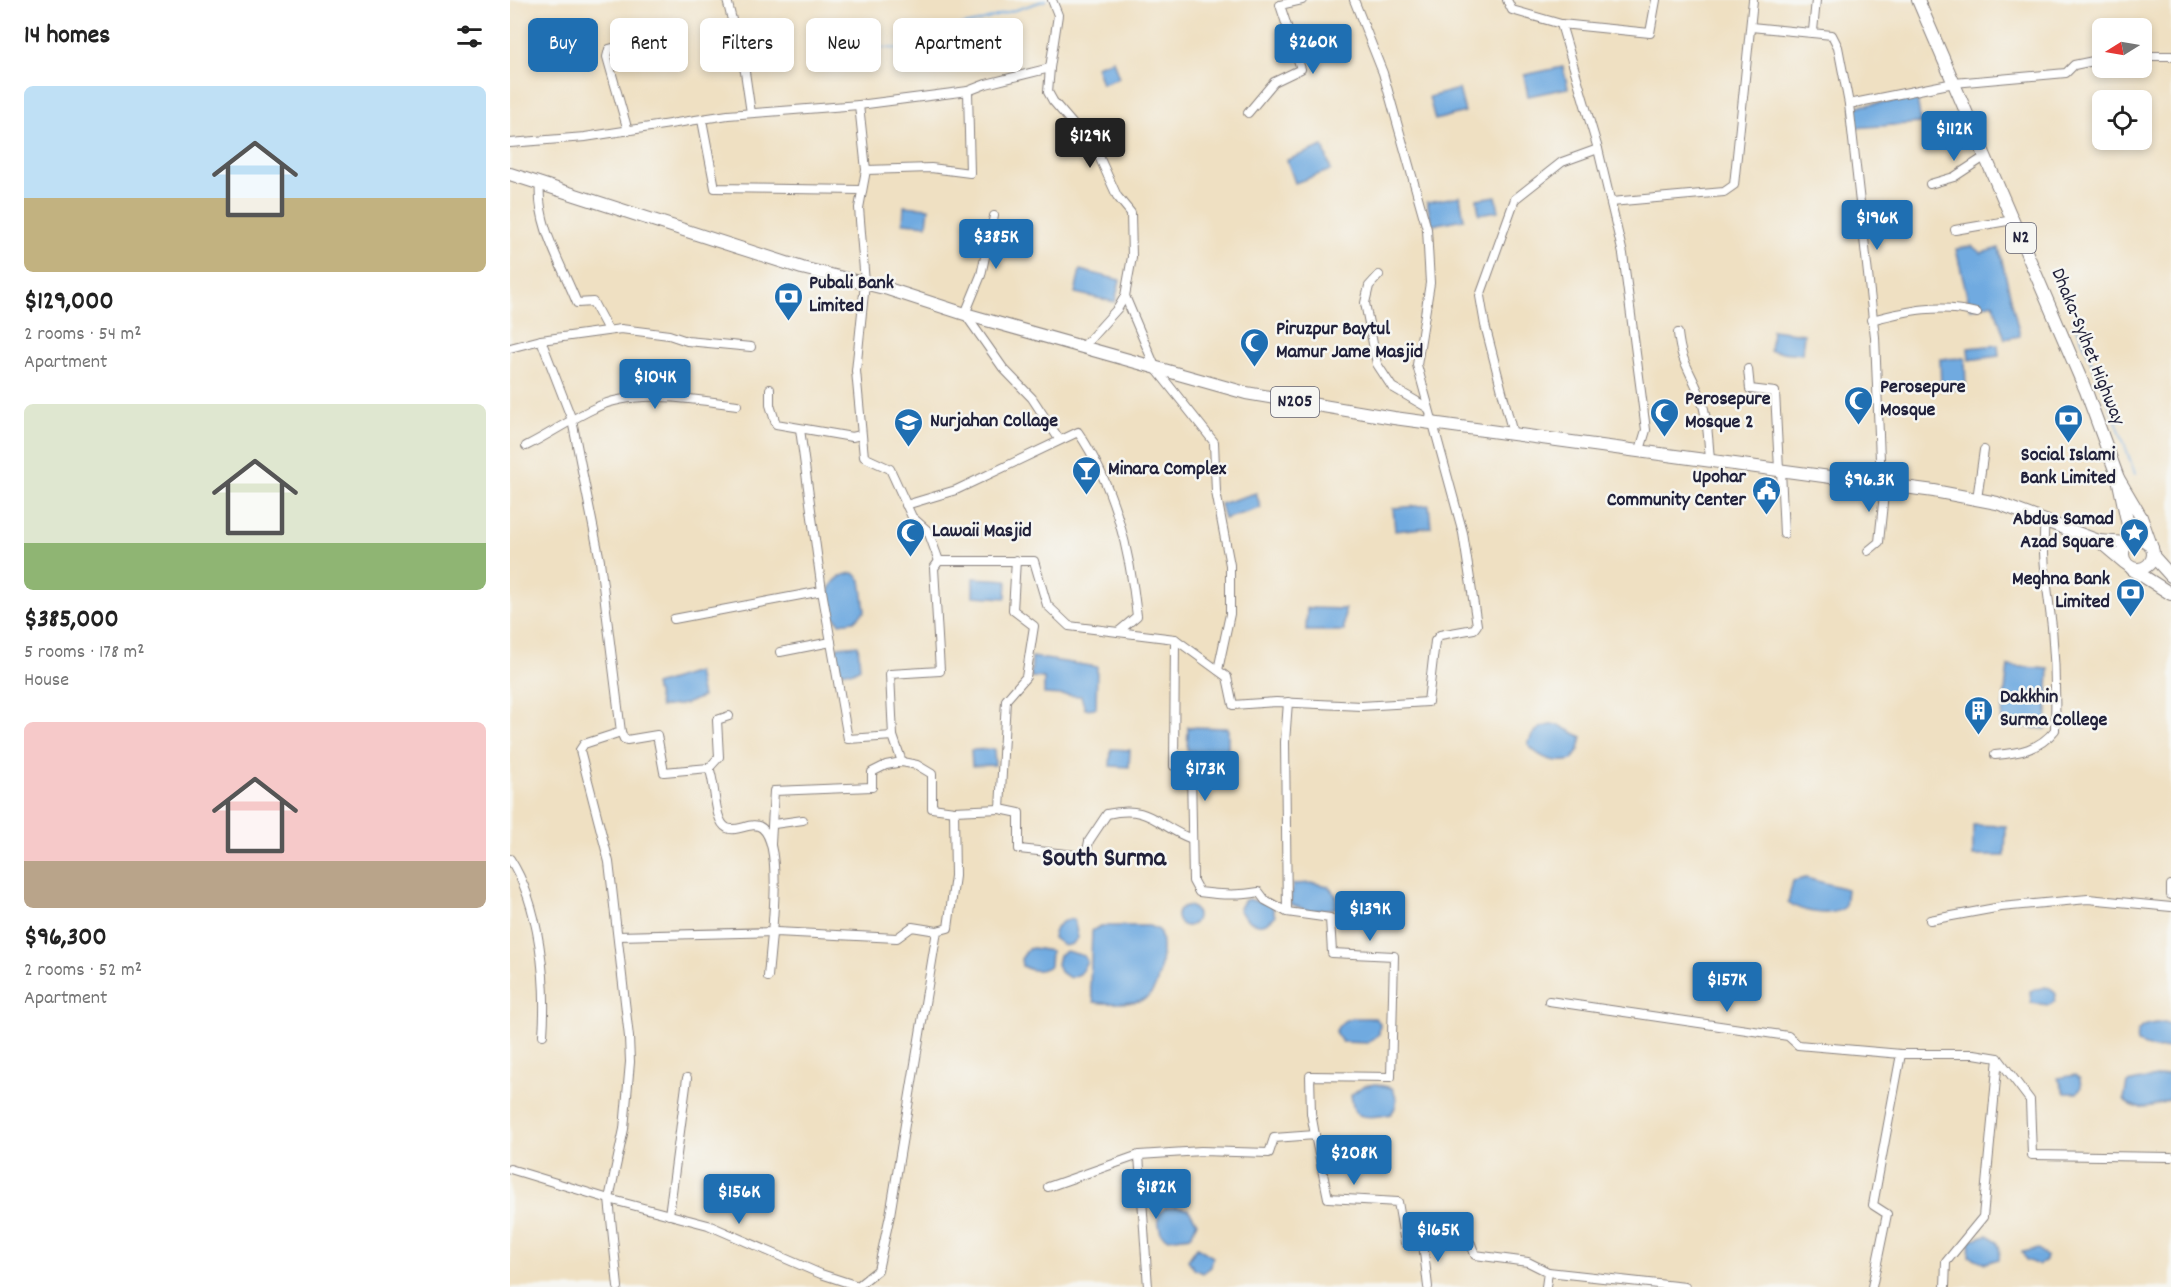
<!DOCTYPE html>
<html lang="en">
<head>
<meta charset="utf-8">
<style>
  :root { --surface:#fff; --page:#f2f2f2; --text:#222; --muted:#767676; --accent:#1f6fb2 }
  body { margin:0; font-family:Dekko,sans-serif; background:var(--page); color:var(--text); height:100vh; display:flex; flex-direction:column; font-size:22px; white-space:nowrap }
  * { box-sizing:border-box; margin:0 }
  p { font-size:20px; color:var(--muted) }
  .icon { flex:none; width:33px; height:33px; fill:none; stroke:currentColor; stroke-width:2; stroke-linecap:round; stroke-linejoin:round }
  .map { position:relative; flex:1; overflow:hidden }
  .side { display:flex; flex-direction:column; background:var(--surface); width:510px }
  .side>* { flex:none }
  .guide { position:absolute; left:18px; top:18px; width:570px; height:54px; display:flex; gap:12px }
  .needle { width:39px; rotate:259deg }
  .buttons { position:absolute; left:1582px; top:18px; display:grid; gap:12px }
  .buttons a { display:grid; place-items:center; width:60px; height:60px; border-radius:9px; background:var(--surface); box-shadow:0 3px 9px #0003; font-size:30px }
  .price { position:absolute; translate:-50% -51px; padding:0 14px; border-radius:6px; background:var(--accent); color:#fff; font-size:20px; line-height:39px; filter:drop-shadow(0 2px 3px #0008) }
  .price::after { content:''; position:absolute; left:50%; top:36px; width:18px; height:14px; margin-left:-9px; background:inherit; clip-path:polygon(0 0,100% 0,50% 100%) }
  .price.active { background:#222; color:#fff }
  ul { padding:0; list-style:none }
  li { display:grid; align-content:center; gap:12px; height:318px; padding:0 24px }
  li span { display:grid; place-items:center; height:186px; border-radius:9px; color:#555 }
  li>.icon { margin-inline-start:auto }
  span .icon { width:108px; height:108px; fill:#fffc; stroke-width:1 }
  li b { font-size:26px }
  h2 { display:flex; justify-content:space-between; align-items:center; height:72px; padding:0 24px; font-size:26px }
  .pill { padding:0 21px; border-radius:9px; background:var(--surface); box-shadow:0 3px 9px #0003; font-size:21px; line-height:54px }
  .pill.active { background:var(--accent); color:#fff }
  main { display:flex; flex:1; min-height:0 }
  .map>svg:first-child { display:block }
  .water { fill:#70aae0; stroke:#49668e; stroke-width:1.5 }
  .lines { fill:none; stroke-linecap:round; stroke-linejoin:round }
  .stream { stroke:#70aae0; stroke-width:2 }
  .minor-casing { stroke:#88817e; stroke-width:10 }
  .highway-casing { stroke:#88817e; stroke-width:14 }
  .minor { stroke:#fff; stroke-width:8 }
  .highway { stroke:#fff; stroke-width:12 }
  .labels { text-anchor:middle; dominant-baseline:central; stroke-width:5; stroke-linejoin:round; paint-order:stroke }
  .shield { fill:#f6f6f2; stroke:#626272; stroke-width:1.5 }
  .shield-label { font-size:18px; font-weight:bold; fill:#22223b }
  .poi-label { font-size:20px; font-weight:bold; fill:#22223b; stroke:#f6f6f2; text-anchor:start }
  .street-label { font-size:20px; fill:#22223b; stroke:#f6f6f2 }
  .district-label { font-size:26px; font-weight:bold; fill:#22223b; stroke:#f6f6f2 }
</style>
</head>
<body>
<main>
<section class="side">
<h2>14 homes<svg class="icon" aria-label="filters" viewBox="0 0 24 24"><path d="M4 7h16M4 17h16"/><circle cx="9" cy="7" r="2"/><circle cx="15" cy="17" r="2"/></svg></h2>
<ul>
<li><span style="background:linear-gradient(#bfe0f5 60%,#c2b280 0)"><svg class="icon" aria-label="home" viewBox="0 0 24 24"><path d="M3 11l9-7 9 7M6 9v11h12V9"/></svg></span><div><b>$129,000</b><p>2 rooms · 54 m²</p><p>Apartment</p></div></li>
<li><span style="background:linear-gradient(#dfe7d0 75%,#8fb573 0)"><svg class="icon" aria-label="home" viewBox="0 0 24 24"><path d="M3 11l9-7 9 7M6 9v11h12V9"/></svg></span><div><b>$385,000</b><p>5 rooms · 178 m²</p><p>House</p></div></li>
<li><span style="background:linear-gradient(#f6c9c9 75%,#b9a48a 0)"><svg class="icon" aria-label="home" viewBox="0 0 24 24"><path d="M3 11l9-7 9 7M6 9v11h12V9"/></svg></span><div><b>$96,300</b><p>2 rooms · 52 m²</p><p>Apartment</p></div></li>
</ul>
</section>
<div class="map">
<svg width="1661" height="1287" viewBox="0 0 1661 1287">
  <rect width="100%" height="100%" fill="#f6f6f2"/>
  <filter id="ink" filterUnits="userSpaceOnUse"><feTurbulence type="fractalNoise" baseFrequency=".0167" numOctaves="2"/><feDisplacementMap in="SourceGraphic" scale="12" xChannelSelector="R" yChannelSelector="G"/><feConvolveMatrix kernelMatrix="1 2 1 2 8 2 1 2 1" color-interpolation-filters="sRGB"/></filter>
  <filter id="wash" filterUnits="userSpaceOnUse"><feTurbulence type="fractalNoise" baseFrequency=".008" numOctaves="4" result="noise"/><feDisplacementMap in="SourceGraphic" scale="24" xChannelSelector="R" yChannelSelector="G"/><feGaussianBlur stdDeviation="1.35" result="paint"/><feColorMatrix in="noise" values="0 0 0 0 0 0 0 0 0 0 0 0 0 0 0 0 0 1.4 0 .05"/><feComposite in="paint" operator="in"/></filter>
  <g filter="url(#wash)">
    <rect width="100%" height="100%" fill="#efe0c2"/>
    <!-- water -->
    <g class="water">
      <path d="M603,60L609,78L592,84L586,66Z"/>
      <path d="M1053,67L1058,88L1018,96L1014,75Z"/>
      <path d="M949,89L955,112L925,120L919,97Z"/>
      <path d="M1407,98L1411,123L1344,128L1342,107Z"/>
      <path d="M813,146L821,170L785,183L777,160Z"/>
      <path d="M950,196L954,219L922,225L917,202Z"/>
      <path d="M986,196L989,211L969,214L967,199Z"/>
      <path d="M394,206L419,208L417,225L393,223Z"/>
      <path d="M1462,246L1471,253L1489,248L1510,336L1495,339L1483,303L1460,309L1446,249Z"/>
      <path d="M570,270L610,280L605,302L565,293Z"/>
      <path d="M1262,330L1294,334L1292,354L1260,351Z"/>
      <path d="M1488,345L1489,356L1459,360L1458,348Z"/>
      <path d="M1455,358L1456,389L1431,390L1430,359Z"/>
      <path d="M746,493L751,508L714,519L710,504Z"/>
      <path d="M919,505L921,527L885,531L883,508Z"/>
      <path d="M344,573L351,580L355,611L344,621L330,623C311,606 316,574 344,573Z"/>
      <path d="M463,578L497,580L496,598L463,596Z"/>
      <path d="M797,608L835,609L834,631H796Z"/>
      <path d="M348,645L350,668L343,672L330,671L326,652L328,647Z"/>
      <path d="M522,657L587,667L586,708L575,709L571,696L534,694V678L521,677Z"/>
      <path d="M1498,666L1539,669L1536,729L1491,725Z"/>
      <path d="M187,672L192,697L175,704L150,707L145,685Z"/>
      <path d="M1040,725H1049L1072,737L1069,750L1062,760C1045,764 1030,758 1018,745C1021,733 1028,727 1040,725Z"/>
      <path d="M678,727L718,728V752H707V756L677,751Z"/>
      <path d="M484,749L485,765L462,766L461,750Z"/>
      <path d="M601,749L620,750L619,767L600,766Z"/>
      <path d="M1463,825L1496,826L1495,856H1463Z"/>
      <path d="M1296,878L1337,889L1335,907C1322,918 1290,912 1278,902L1283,881Z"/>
      <path d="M804,883L818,886L827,897V908L799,911L780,904L783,884Z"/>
      <path d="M738,899L762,905L765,916C753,930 739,925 729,910L734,901Z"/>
      <circle cx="677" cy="916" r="10"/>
      <path d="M564,919L568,938L562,944L554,946L543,938C545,925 551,920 564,919Z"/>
      <path d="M590,926H639L649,930C656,945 651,990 635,999C626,1004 595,1004 584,1002L580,986L582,931Z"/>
      <path d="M523,948L541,951L540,966C531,972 521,971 512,966L511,959L518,949Z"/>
      <path d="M556,951L574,956L577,961L570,974L560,978L550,972L547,964L549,955Z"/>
      <path d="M1535,987L1540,988L1546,994L1545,1001L1539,1005L1521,1003L1520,991Z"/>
      <path d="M844,1018H865L870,1023L869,1034L858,1043L832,1042L825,1032C830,1023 834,1019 844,1018Z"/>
      <path d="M1655,1022L1661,1025L1660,1048L1644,1049L1627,1043C1623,1023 1641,1024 1655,1022Z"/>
      <path d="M1661,1074V1099C1648,1105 1623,1114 1614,1099L1617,1083Z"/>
      <path d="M1565,1075L1570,1079L1571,1087L1567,1093H1555L1548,1078Z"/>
      <path d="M865,1084L882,1088C888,1098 888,1105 881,1114C872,1116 849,1121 844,1110C842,1105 842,1100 841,1095L853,1086Z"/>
      <path d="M666,1207L678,1209L687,1222L681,1236L658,1239L651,1234L647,1215L655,1208Z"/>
      <path d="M1477,1235C1489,1240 1491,1247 1489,1259L1475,1263L1459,1256L1460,1240Z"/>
      <path d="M687,1247L703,1257L701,1267L693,1273L684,1269L678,1260Z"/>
      <path d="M1528,1249L1536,1256L1535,1261L1528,1265L1516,1260L1512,1252Z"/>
    </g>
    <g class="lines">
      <!-- stream -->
      <g class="stream">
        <path d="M306,53L331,45L393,49L430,30L468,22L536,0"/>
        <path d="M1565,323L1604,415L1625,474"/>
      </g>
    </g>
  </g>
  <g filter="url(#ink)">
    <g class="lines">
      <defs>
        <g id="minor">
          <path d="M217,0L235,72L241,113"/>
          <path d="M997,0L1002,10L1051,24L1140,33L1146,0"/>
          <path d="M1051,24L1088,149L1113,254L1136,430L1130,450"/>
          <path d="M1241,27L1322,35L1328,47L1339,104"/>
          <path d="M1303,31L1306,0"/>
          <path d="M1632,56H1661"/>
          <path d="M540,68L548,15L542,0"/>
          <path d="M458,91L476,84L540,68L538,92L543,101L587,152L607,196L621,213L622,257L615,296L646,369L704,442L706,492L720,565V614L708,670"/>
          <path d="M738,113L764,82L791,69L770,5L792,0"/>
          <path d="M192,120L205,188L351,190"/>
          <path d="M118,131L97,57L99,49L131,40"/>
          <path d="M0,143L75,137L218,115L349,105"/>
          <path d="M356,170L349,105L458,91L460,173L421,168L356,170L349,208L355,283L346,371L354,457L380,469L402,517L418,531L429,561H524L537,605L559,626L665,639L717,677L723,705L766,702L851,706L918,702L925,641L930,635L964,629L967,625L953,533L907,365L920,283L917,229L873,73L844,0"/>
          <path d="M30,183C26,225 52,265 67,303L83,302L98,330"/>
          <path d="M1420,184L1444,177L1476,156"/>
          <path d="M1101,202L1214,192L1224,185L1243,0"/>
          <path d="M484,216L471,275L455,314L493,368L522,398L549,439"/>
          <path d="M1445,230L1503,220"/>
          <path d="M869,275L859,286L855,303L867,364L882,387L918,408"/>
          <path d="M1361,320C1397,311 1430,303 1467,313"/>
          <path d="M1168,333C1171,359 1176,364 1186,386C1197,408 1198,435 1200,460"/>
          <path d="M31,340L111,329L159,335L177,341L241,347"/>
          <path d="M0,348L31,340L62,420L90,561L111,732L74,744L70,750L99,862L119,1037L120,1062L114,1129L99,1199L0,1169"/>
          <path d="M572,348L608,308L615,296"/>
          <path d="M1238,369L1240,389L1265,392L1269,469"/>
          <path d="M260,389V405L266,424L342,437L351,435"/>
          <path d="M290,429L312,591L338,739L383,736L392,762L407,765L422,774V808L444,811L490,809"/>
          <path d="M1003,434L975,325L970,296L1005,199L1052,162L1088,149"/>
          <path d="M16,446C40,434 61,419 85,408C125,388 184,400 227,405"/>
          <path d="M1271,470L1274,534"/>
          <path d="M1371,484L1365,337L1339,104L1444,83L1556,73L1564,65L1593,59"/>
          <path d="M1467,499L1474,450"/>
          <path d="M396,505L446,490L568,432C605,486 620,552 627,616L608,632"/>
          <path d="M1358,551L1369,542L1375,484"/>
          <path d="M506,560L503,610L524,626L516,677L496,700L490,809L509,813V849L576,856L579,841L597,814C641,804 646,826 682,839"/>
          <path d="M164,619L312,591"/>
          <path d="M665,639L664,766L681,770L683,881L689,892C710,895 729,896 749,892L755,900L777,912"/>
          <path d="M270,652L321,642"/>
          <path d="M778,702L775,742L777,912L820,918L822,953L884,956L881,1077L800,1076L801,1113L805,1135"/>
          <path d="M111,732L114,739L117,740L147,735L154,772L199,768C206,782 203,821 217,828C228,833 242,820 252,828C275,847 260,947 258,977"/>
          <path d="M383,736L380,674L430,671L424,568L429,561"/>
          <path d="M1485,755C1509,753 1529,750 1545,730C1546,696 1545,661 1542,627C1538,591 1531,557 1535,520"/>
          <path d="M199,768L209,757L207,720L219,716"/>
          <path d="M264,824L293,820"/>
          <path d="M261,844L264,791L362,787V772L376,765L392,762"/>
          <path d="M0,859C30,905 37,982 33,1035"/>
          <path d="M1661,885V895"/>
          <path d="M1420,920L1491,907L1578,899L1661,907"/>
          <path d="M108,936L266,932L387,938L402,927L427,931"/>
          <path d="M1039,1001L1278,1036L1288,1045L1391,1054"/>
          <path d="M629,1155L638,1287"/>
          <path d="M538,1187L629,1155L691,1151L759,1153L764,1138L805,1135L818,1198L888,1202L895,1243L961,1244L965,1255L1018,1262L1038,1272L1175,1287"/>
          <path d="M159,1215L177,1078"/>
          <path d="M913,1243L918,1287"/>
          <path d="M348,1286L368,1270L380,1215L427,931L438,928L445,876L444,811"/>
          <path d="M108,1287L99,1199L198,1225L311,1274L348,1286"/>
          <path d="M1036,1287L1038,1272"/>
          <path d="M1362,1287L1377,1214L1363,1205L1391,1054H1464L1488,1058L1520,1100L1522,1155L1661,1157"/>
          <path d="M1435,1287L1436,1262L1473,1217L1488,1058"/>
        </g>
        <g id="highway">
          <path d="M1408,0L1576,391L1608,478L1631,517L1642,548"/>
          <path d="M0,174L292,268L378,289L455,314L736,393L884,418L1424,491L1487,503L1589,541L1617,543L1618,525L1608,478"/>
          <circle cx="1628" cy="554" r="15"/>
          <path d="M1589,541L1615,563"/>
          <path d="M1643,556L1661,576"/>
          <path d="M1622,569L1661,594"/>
        </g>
      </defs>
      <!-- minor casing -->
      <use href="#minor" class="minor-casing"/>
      <!-- highway casing -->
      <use href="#highway" class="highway-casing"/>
      <!-- minor -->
      <use href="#minor" class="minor"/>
      <!-- highway -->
      <use href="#highway" class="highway"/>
    </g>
  </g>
  <!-- icons -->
  <defs>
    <symbol id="bank-pin" viewBox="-11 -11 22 30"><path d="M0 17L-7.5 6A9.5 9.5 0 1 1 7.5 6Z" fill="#1f6fb2" stroke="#f6f6f2"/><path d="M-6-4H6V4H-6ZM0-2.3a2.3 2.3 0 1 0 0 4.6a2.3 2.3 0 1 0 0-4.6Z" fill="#fff"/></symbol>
    <symbol id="mosque-pin" viewBox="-11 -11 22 30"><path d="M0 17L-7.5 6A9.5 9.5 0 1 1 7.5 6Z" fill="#1f6fb2" stroke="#f6f6f2"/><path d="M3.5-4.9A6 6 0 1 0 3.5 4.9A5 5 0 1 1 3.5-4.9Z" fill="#fff"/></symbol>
    <symbol id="university-pin" viewBox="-11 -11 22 30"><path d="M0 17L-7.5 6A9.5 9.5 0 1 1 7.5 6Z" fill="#1f6fb2" stroke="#f6f6f2"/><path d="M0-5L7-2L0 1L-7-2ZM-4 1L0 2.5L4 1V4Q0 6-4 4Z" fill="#fff"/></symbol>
    <symbol id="bar-pin" viewBox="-11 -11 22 30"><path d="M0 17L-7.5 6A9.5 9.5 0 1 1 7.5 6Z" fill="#1f6fb2" stroke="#f6f6f2"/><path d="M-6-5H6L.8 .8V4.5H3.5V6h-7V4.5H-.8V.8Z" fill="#fff"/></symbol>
    <symbol id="civic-pin" viewBox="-11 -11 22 30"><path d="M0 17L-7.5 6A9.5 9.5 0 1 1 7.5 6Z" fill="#1f6fb2" stroke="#f6f6f2"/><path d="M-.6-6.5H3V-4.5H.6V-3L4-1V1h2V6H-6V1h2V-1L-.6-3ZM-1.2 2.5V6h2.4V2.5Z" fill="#fff"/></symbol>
    <symbol id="sight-pin" viewBox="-11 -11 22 30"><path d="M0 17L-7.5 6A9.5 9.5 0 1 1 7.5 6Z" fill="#1f6fb2" stroke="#f6f6f2"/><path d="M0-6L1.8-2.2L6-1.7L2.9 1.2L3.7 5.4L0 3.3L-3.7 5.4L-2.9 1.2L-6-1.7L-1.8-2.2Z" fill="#fff"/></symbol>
    <symbol id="building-pin" viewBox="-11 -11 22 30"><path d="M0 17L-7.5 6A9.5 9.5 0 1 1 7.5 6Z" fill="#1f6fb2" stroke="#f6f6f2"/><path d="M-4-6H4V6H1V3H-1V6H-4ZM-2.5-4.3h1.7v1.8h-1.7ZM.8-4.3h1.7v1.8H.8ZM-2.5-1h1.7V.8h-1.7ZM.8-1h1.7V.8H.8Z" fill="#fff"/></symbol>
  </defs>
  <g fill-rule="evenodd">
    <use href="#bank-pin" x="262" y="280" width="33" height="45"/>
    <use href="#mosque-pin" x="728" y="326" width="33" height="45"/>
    <use href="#mosque-pin" x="1332" y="384" width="33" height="45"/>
    <use href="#mosque-pin" x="1138" y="396" width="33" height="45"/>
    <use href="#bank-pin" x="1542" y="402" width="33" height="45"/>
    <use href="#university-pin" x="382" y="406" width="33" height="45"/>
    <use href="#bar-pin" x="560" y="454" width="33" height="45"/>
    <use href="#civic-pin" x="1240" y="474" width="33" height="45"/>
    <use href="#mosque-pin" x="384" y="516" width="33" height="45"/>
    <use href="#sight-pin" x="1608" y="516" width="33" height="45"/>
    <use href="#bank-pin" x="1604" y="576" width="33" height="45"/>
    <use href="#building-pin" x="1452" y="694" width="33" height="45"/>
  </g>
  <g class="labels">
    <!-- shield labels -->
    <g class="shield">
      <rect x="1496" y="223" width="30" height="30" rx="4.5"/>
      <rect x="761" y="387" width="48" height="30" rx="4.5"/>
    </g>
    <g class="shield-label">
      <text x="1511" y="238">N2</text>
      <text x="785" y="402">N205</text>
    </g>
    <!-- poi labels -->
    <g class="poi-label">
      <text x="299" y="284">Pubali Bank<tspan x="299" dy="23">Limited</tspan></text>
      <text x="766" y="330">Piruzpur Baytul<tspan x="766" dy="23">Mamur Jame Masjid</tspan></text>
      <text x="1370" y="388">Perosepure<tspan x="1370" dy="23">Mosque</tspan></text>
      <text x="1175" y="400">Perosepure<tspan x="1175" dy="23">Mosque 2</tspan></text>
      <text x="420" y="422">Nurjahan Collage</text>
      <text x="1558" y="456" text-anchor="middle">Social Islami<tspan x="1558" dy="23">Bank Limited</tspan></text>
      <text x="598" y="470">Minara Complex</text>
      <text x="1236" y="478" text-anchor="end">Upohar<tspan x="1236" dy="23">Community Center</tspan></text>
      <text x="1604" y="520" text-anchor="end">Abdus Samad<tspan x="1604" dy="23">Azad Square</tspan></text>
      <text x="422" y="532">Lawaii Masjid</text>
      <text x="1600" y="580" text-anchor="end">Meghna Bank<tspan x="1600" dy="23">Limited</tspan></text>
      <text x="1490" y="698">Dakkhin<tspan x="1490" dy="23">Surma College</tspan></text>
    </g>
    <!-- street labels -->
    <g class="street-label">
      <text transform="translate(1577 347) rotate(68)">Dhaka-Sylhet Highway</text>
    </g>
    <!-- district labels -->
    <g class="district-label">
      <text x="594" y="859">South Surma</text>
    </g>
  </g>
</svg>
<div class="buttons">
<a><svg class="needle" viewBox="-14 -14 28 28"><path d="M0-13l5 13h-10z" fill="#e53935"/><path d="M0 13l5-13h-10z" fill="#767676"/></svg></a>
<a><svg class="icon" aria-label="locate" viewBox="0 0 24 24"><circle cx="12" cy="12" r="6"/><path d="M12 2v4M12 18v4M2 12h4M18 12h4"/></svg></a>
</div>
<b class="price" style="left:803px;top:75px">$260K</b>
<b class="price" style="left:1444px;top:162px">$112K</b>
<b class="price active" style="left:580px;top:169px">$129K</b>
<b class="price" style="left:1367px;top:251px">$196K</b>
<b class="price" style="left:486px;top:270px">$385K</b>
<b class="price" style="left:145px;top:410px">$104K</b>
<b class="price" style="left:1359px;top:513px">$96.3K</b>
<b class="price" style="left:695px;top:802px">$173K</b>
<b class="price" style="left:860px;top:942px">$139K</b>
<b class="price" style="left:1217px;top:1013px">$157K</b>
<b class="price" style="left:844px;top:1186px">$208K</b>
<b class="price" style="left:646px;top:1220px">$182K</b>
<b class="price" style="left:229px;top:1225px">$156K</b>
<b class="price" style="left:928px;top:1263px">$165K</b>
<div class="guide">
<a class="pill active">Buy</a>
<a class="pill">Rent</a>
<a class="pill">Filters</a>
<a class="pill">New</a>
<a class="pill">Apartment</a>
</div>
</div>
</main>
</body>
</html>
